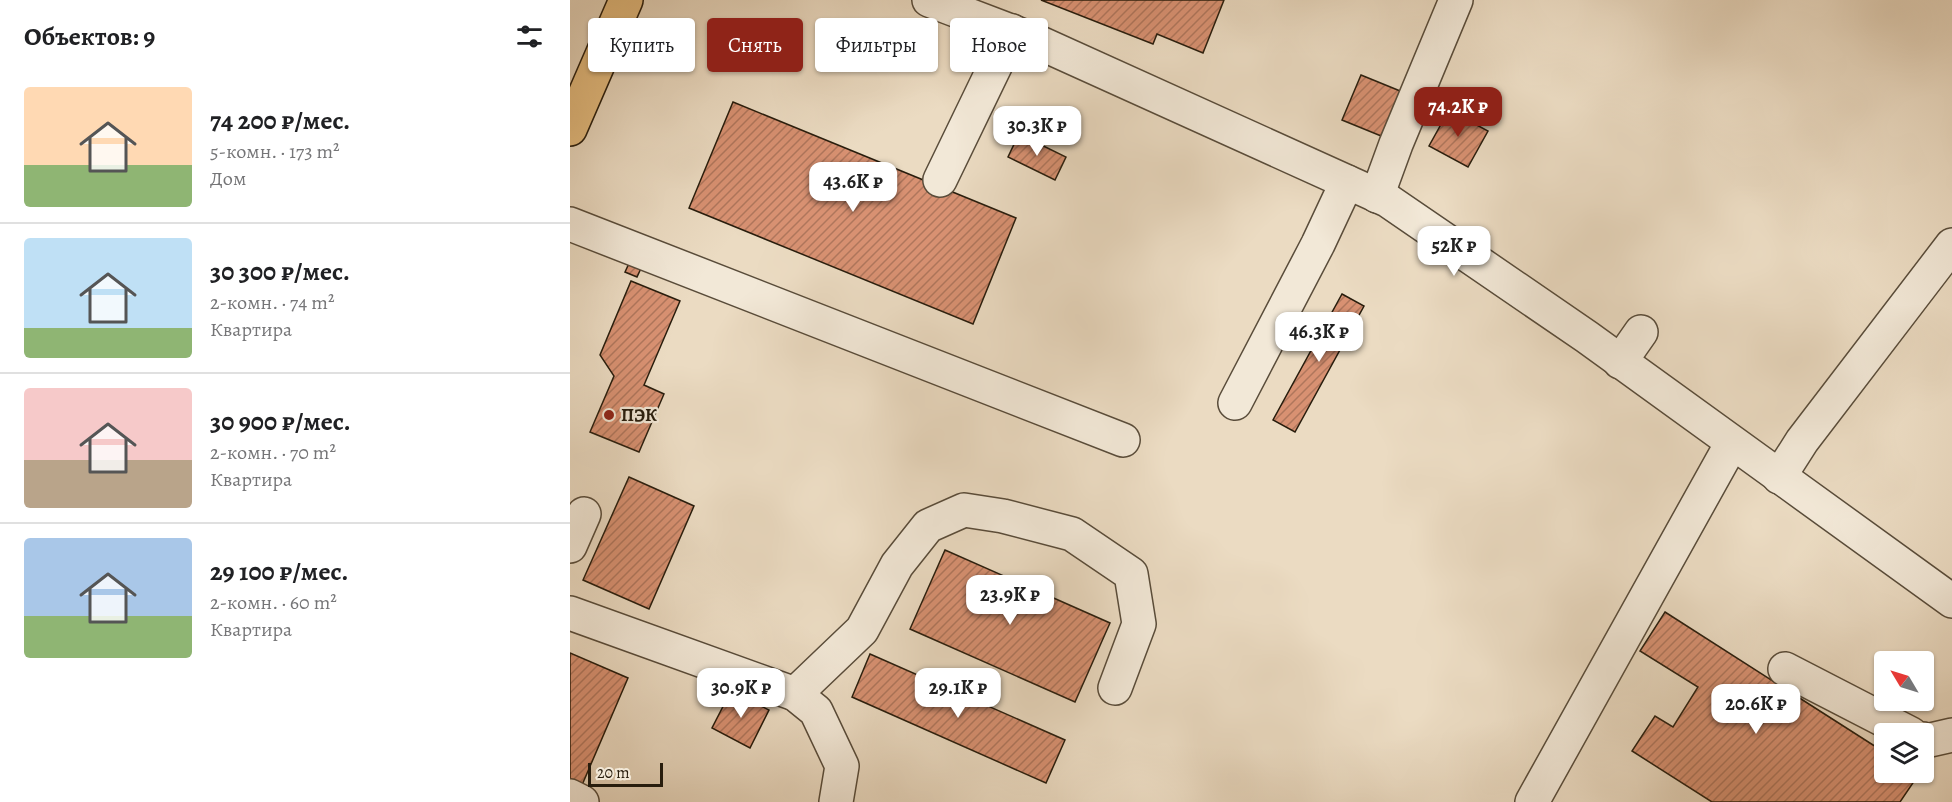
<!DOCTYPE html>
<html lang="ru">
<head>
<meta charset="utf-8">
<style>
  :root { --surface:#fff; --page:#f2f2f2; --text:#202124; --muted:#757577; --line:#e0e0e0; --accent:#8f2418 }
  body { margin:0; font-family:Alegreya,serif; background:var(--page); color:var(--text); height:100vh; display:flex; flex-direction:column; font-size:22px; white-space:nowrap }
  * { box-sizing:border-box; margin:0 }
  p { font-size:20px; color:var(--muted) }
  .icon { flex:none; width:33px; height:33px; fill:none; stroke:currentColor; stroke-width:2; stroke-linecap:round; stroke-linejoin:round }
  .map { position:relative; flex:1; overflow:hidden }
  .drawer { display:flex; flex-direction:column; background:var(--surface); width:570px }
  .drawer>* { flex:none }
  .hud { position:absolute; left:18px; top:18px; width:570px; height:54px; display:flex; gap:12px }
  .needle { width:39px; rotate:308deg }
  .fabs { position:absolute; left:1304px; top:651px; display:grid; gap:12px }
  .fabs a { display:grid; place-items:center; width:60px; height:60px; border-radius:6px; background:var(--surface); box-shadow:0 2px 4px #0004; font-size:30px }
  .scale { position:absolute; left:18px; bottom:15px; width:75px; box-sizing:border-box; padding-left:6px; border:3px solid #281d0d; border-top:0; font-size:16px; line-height:21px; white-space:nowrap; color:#281d0d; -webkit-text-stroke:4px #f2e8d7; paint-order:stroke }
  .price { position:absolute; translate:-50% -51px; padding:0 14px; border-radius:12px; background:#fff; color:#222; font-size:20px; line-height:39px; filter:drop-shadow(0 2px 3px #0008) }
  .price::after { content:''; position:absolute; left:50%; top:36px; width:18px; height:14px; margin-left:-9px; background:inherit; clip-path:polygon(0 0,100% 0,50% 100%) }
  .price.on { background:var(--accent); color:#fff }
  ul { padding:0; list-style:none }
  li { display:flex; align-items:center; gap:18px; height:150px; padding:0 24px }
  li+li { border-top:2px solid var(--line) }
  li span { display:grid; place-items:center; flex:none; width:168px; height:120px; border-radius:6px; color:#555 }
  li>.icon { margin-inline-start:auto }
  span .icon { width:72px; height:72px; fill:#fffc; stroke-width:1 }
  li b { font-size:26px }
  h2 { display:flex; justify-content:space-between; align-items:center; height:72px; padding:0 24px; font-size:26px }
  .tag { padding:0 21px; border-radius:6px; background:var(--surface); box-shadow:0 2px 4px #0004; font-size:21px; line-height:54px }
  .tag.on { background:var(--accent); color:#fff }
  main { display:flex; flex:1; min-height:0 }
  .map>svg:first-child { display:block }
  .building { fill:url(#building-hatch); stroke:#281d0d; stroke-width:1.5 }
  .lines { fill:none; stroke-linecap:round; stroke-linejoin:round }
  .minor-casing { stroke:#594c3a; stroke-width:36 }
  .major-casing { stroke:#281d0d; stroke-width:36 }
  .minor { stroke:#f2e8d7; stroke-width:33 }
  .major { stroke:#e6be81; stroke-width:33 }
  .poi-dot { fill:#8f2418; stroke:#f2e8d7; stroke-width:2 }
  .labels { text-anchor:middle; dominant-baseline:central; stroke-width:4.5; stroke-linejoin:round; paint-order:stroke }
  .poi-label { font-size:18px; font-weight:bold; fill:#281d0d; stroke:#f2e8d7; text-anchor:start }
</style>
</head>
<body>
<main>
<section class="drawer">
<h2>Объектов: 9<svg class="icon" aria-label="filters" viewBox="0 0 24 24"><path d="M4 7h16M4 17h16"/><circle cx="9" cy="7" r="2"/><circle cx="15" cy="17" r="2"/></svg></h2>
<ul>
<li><span style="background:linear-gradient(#ffd9b3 65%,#8fb573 0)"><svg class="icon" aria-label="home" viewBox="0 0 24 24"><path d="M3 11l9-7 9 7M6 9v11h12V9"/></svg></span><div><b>74 200 ₽/мес.</b><p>5-комн. · 173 m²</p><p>Дом</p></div></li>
<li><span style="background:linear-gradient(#bfe0f5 75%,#8fb573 0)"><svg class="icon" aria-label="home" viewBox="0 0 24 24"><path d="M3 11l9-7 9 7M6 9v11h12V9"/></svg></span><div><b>30 300 ₽/мес.</b><p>2-комн. · 74 m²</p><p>Квартира</p></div></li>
<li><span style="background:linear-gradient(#f6c9c9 60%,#b9a48a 0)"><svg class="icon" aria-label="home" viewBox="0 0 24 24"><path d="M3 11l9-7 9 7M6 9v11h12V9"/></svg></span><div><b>30 900 ₽/мес.</b><p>2-комн. · 70 m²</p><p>Квартира</p></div></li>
<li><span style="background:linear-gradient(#a9c7e8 65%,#8fb573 0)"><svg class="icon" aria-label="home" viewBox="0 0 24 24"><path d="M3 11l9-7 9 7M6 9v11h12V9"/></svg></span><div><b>29 100 ₽/мес.</b><p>2-комн. · 60 m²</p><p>Квартира</p></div></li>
</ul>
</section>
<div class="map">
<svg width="1382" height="802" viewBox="0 0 1382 802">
  <defs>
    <pattern id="building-hatch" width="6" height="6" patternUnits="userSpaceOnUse" patternTransform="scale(1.5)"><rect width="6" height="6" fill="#d89172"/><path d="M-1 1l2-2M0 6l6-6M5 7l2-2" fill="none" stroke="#af765c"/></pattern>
  </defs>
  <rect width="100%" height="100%" fill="#ebdbc2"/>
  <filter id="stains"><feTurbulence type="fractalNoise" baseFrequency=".00333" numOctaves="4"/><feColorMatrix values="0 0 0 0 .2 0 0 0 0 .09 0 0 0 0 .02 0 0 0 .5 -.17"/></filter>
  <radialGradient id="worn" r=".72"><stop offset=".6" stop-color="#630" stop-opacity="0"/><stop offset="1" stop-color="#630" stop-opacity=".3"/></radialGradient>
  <!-- building -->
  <g class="building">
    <path d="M471,0H654L633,53L587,34L583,44Z"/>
    <path d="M791,75L835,93L816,138L772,120Z"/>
    <path d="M163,102L446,218L403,324L119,208Z"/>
    <path d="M879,110L918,131L898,167L859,146Z"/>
    <path d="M449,134L496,157L485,180L438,157Z"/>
    <path d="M61,259L73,264L67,277L55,272Z"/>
    <path d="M61,281L110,301L74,385L94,394L69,452L20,432L44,376L30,355Z"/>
    <path d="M772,294L794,306L725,432L703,420Z"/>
    <path d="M59,477L124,506L79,609L13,580Z"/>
    <path d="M375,550L540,623L505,702L340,629Z"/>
    <path d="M1095,612L1314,752V772L1349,774L1330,802H1142L1062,751L1085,716L1103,727L1128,687L1070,651Z"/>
    <path d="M0,653L58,678L12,785L0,780Z"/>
    <path d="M300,654L495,740L476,783L282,697Z"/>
    <path d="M161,691L199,710L180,748L142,728Z"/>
  </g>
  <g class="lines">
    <defs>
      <g id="minor">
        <path d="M359,0L459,38L817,200L1017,337L1382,601"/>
        <path d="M370,180L442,31"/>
        <path d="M807,196L826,144L886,0"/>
        <path d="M0,224L553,440"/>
        <path d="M1050,362L1071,332"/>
        <path d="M665,403L748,244L777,182"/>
        <path d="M1209,477L1232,441L1382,245"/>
        <path d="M0,546L14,514"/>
        <path d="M0,613L225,694L246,711L272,766L266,802"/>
        <path d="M1215,669L1341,734"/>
        <path d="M225,694L292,630L327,565L358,526L394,510L433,516L502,534L561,574L569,624L545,688"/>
        <path d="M1353,739L1356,741L1382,735"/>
        <path d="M0,796L12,802"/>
        <path d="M962,802L1162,443"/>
      </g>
      <path id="major" d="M0,129L56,0"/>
    </defs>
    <!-- minor casing -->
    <use href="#minor" class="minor-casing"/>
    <!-- major casing -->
    <use href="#major" class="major-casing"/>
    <!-- minor -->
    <use href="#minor" class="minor"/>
    <!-- major -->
    <use href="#major" class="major"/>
  </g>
  <!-- markers -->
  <circle class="poi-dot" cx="39" cy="415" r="6"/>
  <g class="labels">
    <!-- poi labels -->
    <g class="poi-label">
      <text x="51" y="415">ПЭК</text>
    </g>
  </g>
  <rect width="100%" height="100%" filter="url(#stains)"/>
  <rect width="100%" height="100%" fill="url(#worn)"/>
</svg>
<div class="fabs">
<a><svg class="needle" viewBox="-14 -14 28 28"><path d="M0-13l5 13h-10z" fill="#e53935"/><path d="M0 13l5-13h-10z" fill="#757577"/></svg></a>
<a><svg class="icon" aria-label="layers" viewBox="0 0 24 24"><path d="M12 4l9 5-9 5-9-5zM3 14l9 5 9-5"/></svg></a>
</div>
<div class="scale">20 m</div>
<b class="price on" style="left:888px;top:138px">74.2K ₽</b>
<b class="price" style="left:467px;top:157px">30.3K ₽</b>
<b class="price" style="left:283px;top:213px">43.6K ₽</b>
<b class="price" style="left:884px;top:277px">52K ₽</b>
<b class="price" style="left:749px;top:363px">46.3K ₽</b>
<b class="price" style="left:440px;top:626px">23.9K ₽</b>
<b class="price" style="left:171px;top:719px">30.9K ₽</b>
<b class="price" style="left:388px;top:719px">29.1K ₽</b>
<b class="price" style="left:1186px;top:735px">20.6K ₽</b>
<div class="hud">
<a class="tag">Купить</a>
<a class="tag on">Снять</a>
<a class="tag">Фильтры</a>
<a class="tag">Новое</a>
</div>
</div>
</main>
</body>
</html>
